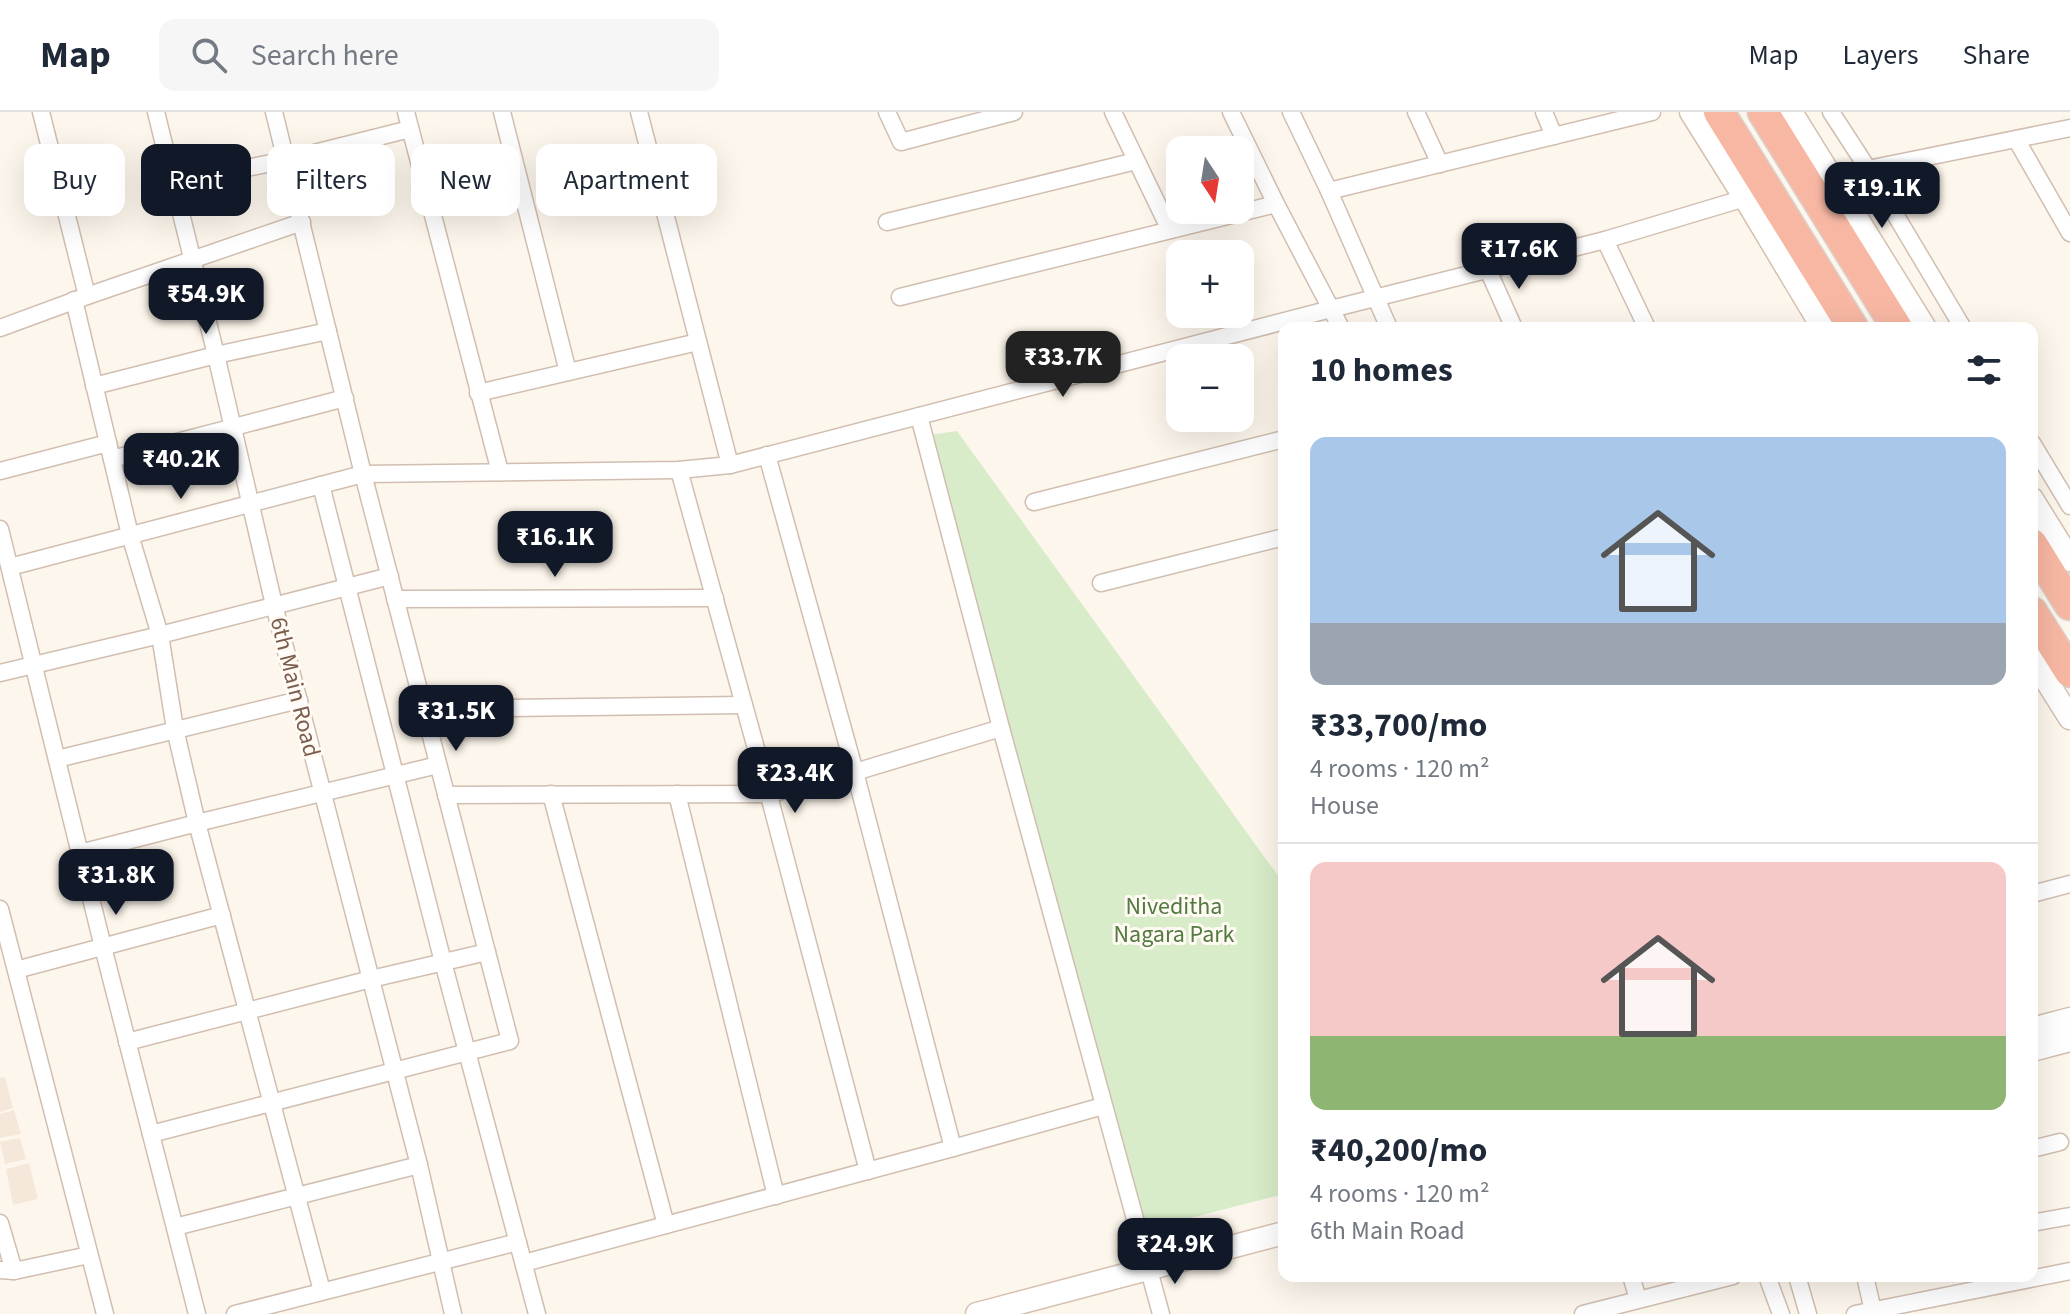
<!DOCTYPE html>
<html lang="en">
<head>
<meta charset="utf-8">
<style>
  :root { --surface:#fff; --page:#f6f6f7; --text:#1f2937; --muted:#747a83; --line:#e0e1e3; --accent:#111827 }
  body { margin:0; font-family:"Source Sans 3",sans-serif; background:var(--page); color:var(--text); height:100vh; display:flex; flex-direction:column; font-size:30px; white-space:nowrap }
  * { box-sizing:border-box; margin:0 }
  p { font-size:26px; color:var(--muted) }
  .icon { flex:none; width:44px; height:44px; fill:none; stroke:currentColor; stroke-width:2; stroke-linecap:round; stroke-linejoin:round }
  .map { position:relative; flex:1; overflow:hidden }
  .side { position:absolute; left:1278px; top:210px; width:760px; height:960px; display:flex; flex-direction:column; background:var(--surface); border-radius:16px; box-shadow:0 8px 32px #0002 }
  .side>* { flex:none }
  .hud { position:absolute; left:24px; top:32px; width:760px; height:72px; display:flex; gap:16px }
  .needle { width:52px; rotate:168deg }
  .fabs { position:absolute; left:1166px; top:24px; display:grid; gap:16px }
  .fabs a { display:grid; place-items:center; width:88px; height:88px; border-radius:16px; background:var(--surface); box-shadow:0 8px 32px #0002; font-size:40px }
  .price { position:absolute; translate:-50% -68px; padding:0 18px; border-radius:16px; background:var(--accent); color:#fff; font-size:26px; line-height:52px; filter:drop-shadow(0 2px 4px #0008) }
  .price::after { content:''; position:absolute; left:50%; top:48px; width:24px; height:18px; margin-left:-12px; background:inherit; clip-path:polygon(0 0,100% 0,50% 100%) }
  .price.selected { background:#222; color:#fff }
  ul { padding:0; list-style:none }
  li { display:grid; align-content:center; gap:16px; height:424px; padding:0 32px }
  li+li { border-top:2px solid var(--line) }
  li span { display:grid; place-items:center; height:248px; border-radius:16px; color:#555 }
  li>.icon { margin-inline-start:auto }
  span .icon { width:144px; height:144px; fill:#fffc; stroke-width:1 }
  li b { font-size:34px }
  h2 { display:flex; justify-content:space-between; align-items:center; height:96px; padding:0 32px; font-size:34px }
  .pill { padding:0 28px; border-radius:16px; background:var(--surface); box-shadow:0 8px 32px #0002; font-size:28px; line-height:72px }
  .pill.selected { background:var(--accent); color:#fff }
  header { display:flex; align-items:center; gap:48px; box-sizing:border-box; height:112px; padding:0 40px; background:var(--surface); border-bottom:2px solid var(--line) }
  header strong { font-size:38px }
  nav { display:flex; gap:44px; margin-inline-start:auto; font-size:28px }
  .search { width:560px; height:72px; background:var(--page); display:flex; align-items:center; gap:20px; box-sizing:border-box; padding:0 28px; border-radius:16px; color:var(--muted); font-size:30px }
  .map>svg:first-child { display:block }
  .residential { fill:#f5e8da }
  .green { fill:#d8ecc9 }
  .lines { fill:none; stroke-linecap:round; stroke-linejoin:round }
  .street-casing { stroke:#d1beb0; stroke-width:19 }
  .secondary-casing { stroke:#d6c0b0; stroke-width:25 }
  .highway-casing { stroke:#dad1cd; stroke-width:33 }
  .street { stroke:#fff; stroke-width:16 }
  .secondary { stroke:#fff; stroke-width:22 }
  .highway { stroke:#f7b7a3; stroke-width:30 }
  .labels { text-anchor:middle; dominant-baseline:central; stroke-width:6; stroke-linejoin:round; paint-order:stroke }
  .street-label { font-size:24px; fill:#7a5c4d; stroke:#fffaf3 }
  .park-label { font-size:24px; fill:#537a41; stroke:#fffaf3 }
</style>
</head>
<body>
<header>
<strong>Map</strong>
<div class="search"><svg class="icon" aria-label="search" viewBox="0 0 24 24"><circle cx="10" cy="10" r="6"/><path d="M15 15l6 6"/></svg>Search here</div>
<nav><a>Map</a><a>Layers</a><a>Share</a></nav>
</header>
<div class="map">
<svg width="2070" height="1202" viewBox="0 0 2070 1202">
  <rect width="100%" height="100%" fill="#fdf6ec"/>
  <!-- residential -->
  <g class="residential">
    <path d="M5,965L13,996L0,1000V966Z"/>
    <path d="M14,998L21,1022L0,1026V1002Z"/>
    <path d="M20,1026L26,1047L5,1052L0,1030Z"/>
    <path d="M29,1051L38,1087L13,1093L6,1057Z"/>
  </g>
  <!-- green -->
  <path class="green" d="M957,319L1284,772V1082L1144,1118L929,323Z"/>
  <g class="lines">
    <defs>
      <g id="street">
        <path d="M41,0L87,184"/>
        <path d="M156,0L216,243L274,493L419,1053L453,1202"/>
        <path d="M406,0L500,360"/>
        <path d="M502,0L568,260"/>
        <path d="M639,0L730,353"/>
        <path d="M887,0L901,30L1014,0"/>
        <path d="M1113,0L1170,118"/>
        <path d="M1231,0L1276,92L1341,216"/>
        <path d="M1291,0L1329,79L1389,216"/>
        <path d="M1416,0L1440,52"/>
        <path d="M1544,0L1554,24"/>
        <path d="M1831,0L1868,57L1963,216"/>
        <path d="M2016,27L2070,121"/>
        <path d="M1868,57L2070,16"/>
        <path d="M173,71L286,48L410,17"/>
        <path d="M1329,79L1652,0"/>
        <path d="M887,110L1136,49"/>
        <path d="M1605,128L1647,216"/>
        <path d="M1488,158L1514,216"/>
        <path d="M900,185L1276,92"/>
        <path d="M74,188L130,423L160,523L175,617L197,711L322,1179"/>
        <path d="M0,216L87,184L302,110"/>
        <path d="M94,274L216,243L328,219"/>
        <path d="M478,281L698,230"/>
        <path d="M919,304L1001,616L1161,1202"/>
        <path d="M2032,331L2070,394"/>
        <path d="M767,343L855,660L953,1036"/>
        <path d="M112,347L345,286"/>
        <path d="M679,358L767,676L868,1059"/>
        <path d="M0,359L108,331"/>
        <path d="M321,373L443,850L537,1202"/>
        <path d="M1034,390L1284,327"/>
        <path d="M0,417L103,835L197,1202"/>
        <path d="M10,455L363,362L679,358L730,353L1331,197L1605,128L1745,86"/>
        <path d="M1101,471L1284,425"/>
        <path d="M395,487L715,486"/>
        <path d="M0,561L160,523L390,464"/>
        <path d="M424,597L744,593"/>
        <path d="M57,647L299,588"/>
        <path d="M551,682L666,1113"/>
        <path d="M677,682L776,1084"/>
        <path d="M446,683L769,682L855,660L1001,616"/>
        <path d="M80,741L197,711L438,653"/>
        <path d="M2032,782L2070,772"/>
        <path d="M0,797L105,1202"/>
        <path d="M16,858L222,803"/>
        <path d="M127,930L371,867L487,840"/>
        <path d="M151,1022L510,929L363,362L274,0"/>
        <path d="M2032,1037L2060,1030"/>
        <path d="M0,1111L14,1159"/>
        <path d="M2032,1111L2070,1104"/>
        <path d="M175,1115L419,1053"/>
        <path d="M524,1151L953,1036L1103,994"/>
        <path d="M0,1158L14,1159L89,1143"/>
        <path d="M1631,1164L1638,1187"/>
        <path d="M1767,1164L1781,1202"/>
        <path d="M1797,1164L1808,1202"/>
        <path d="M1865,1164L1873,1199"/>
        <path d="M235,1202L518,1130"/>
        <path d="M1583,1202L1733,1164"/>
        <path d="M1855,1202L2070,1159"/>
      </g>
      <g id="secondary">
        <path d="M1691,0L1745,86L1823,216"/>
        <path d="M1791,0L1925,216"/>
        <path d="M2032,387L2070,448"/>
        <path d="M2032,546L2070,606"/>
        <path d="M2032,917L2070,907"/>
        <path d="M2032,938L2070,928"/>
        <path d="M977,1202L1284,1121"/>
      </g>
      <g id="highway">
        <path d="M1719,0L1853,216"/>
        <path d="M1763,0L1897,216"/>
        <path d="M2032,432L2070,493"/>
        <path d="M2032,500L2070,560"/>
      </g>
    </defs>
    <!-- street casing -->
    <use href="#street" class="street-casing"/>
    <!-- secondary casing -->
    <use href="#secondary" class="secondary-casing"/>
    <!-- highway casing -->
    <use href="#highway" class="highway-casing"/>
    <!-- street -->
    <use href="#street" class="street"/>
    <!-- secondary -->
    <use href="#secondary" class="secondary"/>
    <!-- highway -->
    <use href="#highway" class="highway"/>
  </g>
  <g class="labels">
    <!-- street labels -->
    <g class="street-label">
      <text transform="translate(295 575) rotate(76)">6th Main Road</text>
    </g>
    <!-- park labels -->
    <g class="park-label">
      <text x="1174" y="794">Niveditha<tspan x="1174" dy="28">Nagara Park</tspan></text>
    </g>
  </g>
</svg>
<div class="fabs">
<a><svg class="needle" viewBox="-14 -14 28 28"><path d="M0-13l5 13h-10z" fill="#e53935"/><path d="M0 13l5-13h-10z" fill="#747a83"/></svg></a>
<a>+</a>
<a>−</a>
</div>
<b class="price" style="left:1882px;top:118px">₹19.1K</b>
<b class="price" style="left:1519px;top:179px">₹17.6K</b>
<b class="price" style="left:206px;top:224px">₹54.9K</b>
<b class="price selected" style="left:1063px;top:287px">₹33.7K</b>
<b class="price" style="left:181px;top:389px">₹40.2K</b>
<b class="price" style="left:555px;top:467px">₹16.1K</b>
<b class="price" style="left:456px;top:641px">₹31.5K</b>
<b class="price" style="left:795px;top:703px">₹23.4K</b>
<b class="price" style="left:116px;top:805px">₹31.8K</b>
<b class="price" style="left:1175px;top:1174px">₹24.9K</b>
<div class="hud">
<a class="pill">Buy</a>
<a class="pill selected">Rent</a>
<a class="pill">Filters</a>
<a class="pill">New</a>
<a class="pill">Apartment</a>
</div>
<section class="side">
<h2>10 homes<svg class="icon" aria-label="filters" viewBox="0 0 24 24"><path d="M4 7h16M4 17h16"/><circle cx="9" cy="7" r="2"/><circle cx="15" cy="17" r="2"/></svg></h2>
<ul>
<li><span style="background:linear-gradient(#a9c7e8 75%,#9aa5b1 0)"><svg class="icon" aria-label="home" viewBox="0 0 24 24"><path d="M3 11l9-7 9 7M6 9v11h12V9"/></svg></span><div><b>₹33,700/mo</b><p>4 rooms · 120 m²</p><p>House</p></div></li>
<li><span style="background:linear-gradient(#f6c9c9 70%,#8fb573 0)"><svg class="icon" aria-label="home" viewBox="0 0 24 24"><path d="M3 11l9-7 9 7M6 9v11h12V9"/></svg></span><div><b>₹40,200/mo</b><p>4 rooms · 120 m²</p><p>6th Main Road</p></div></li>
</ul>
</section>
</div>
</body>
</html>
